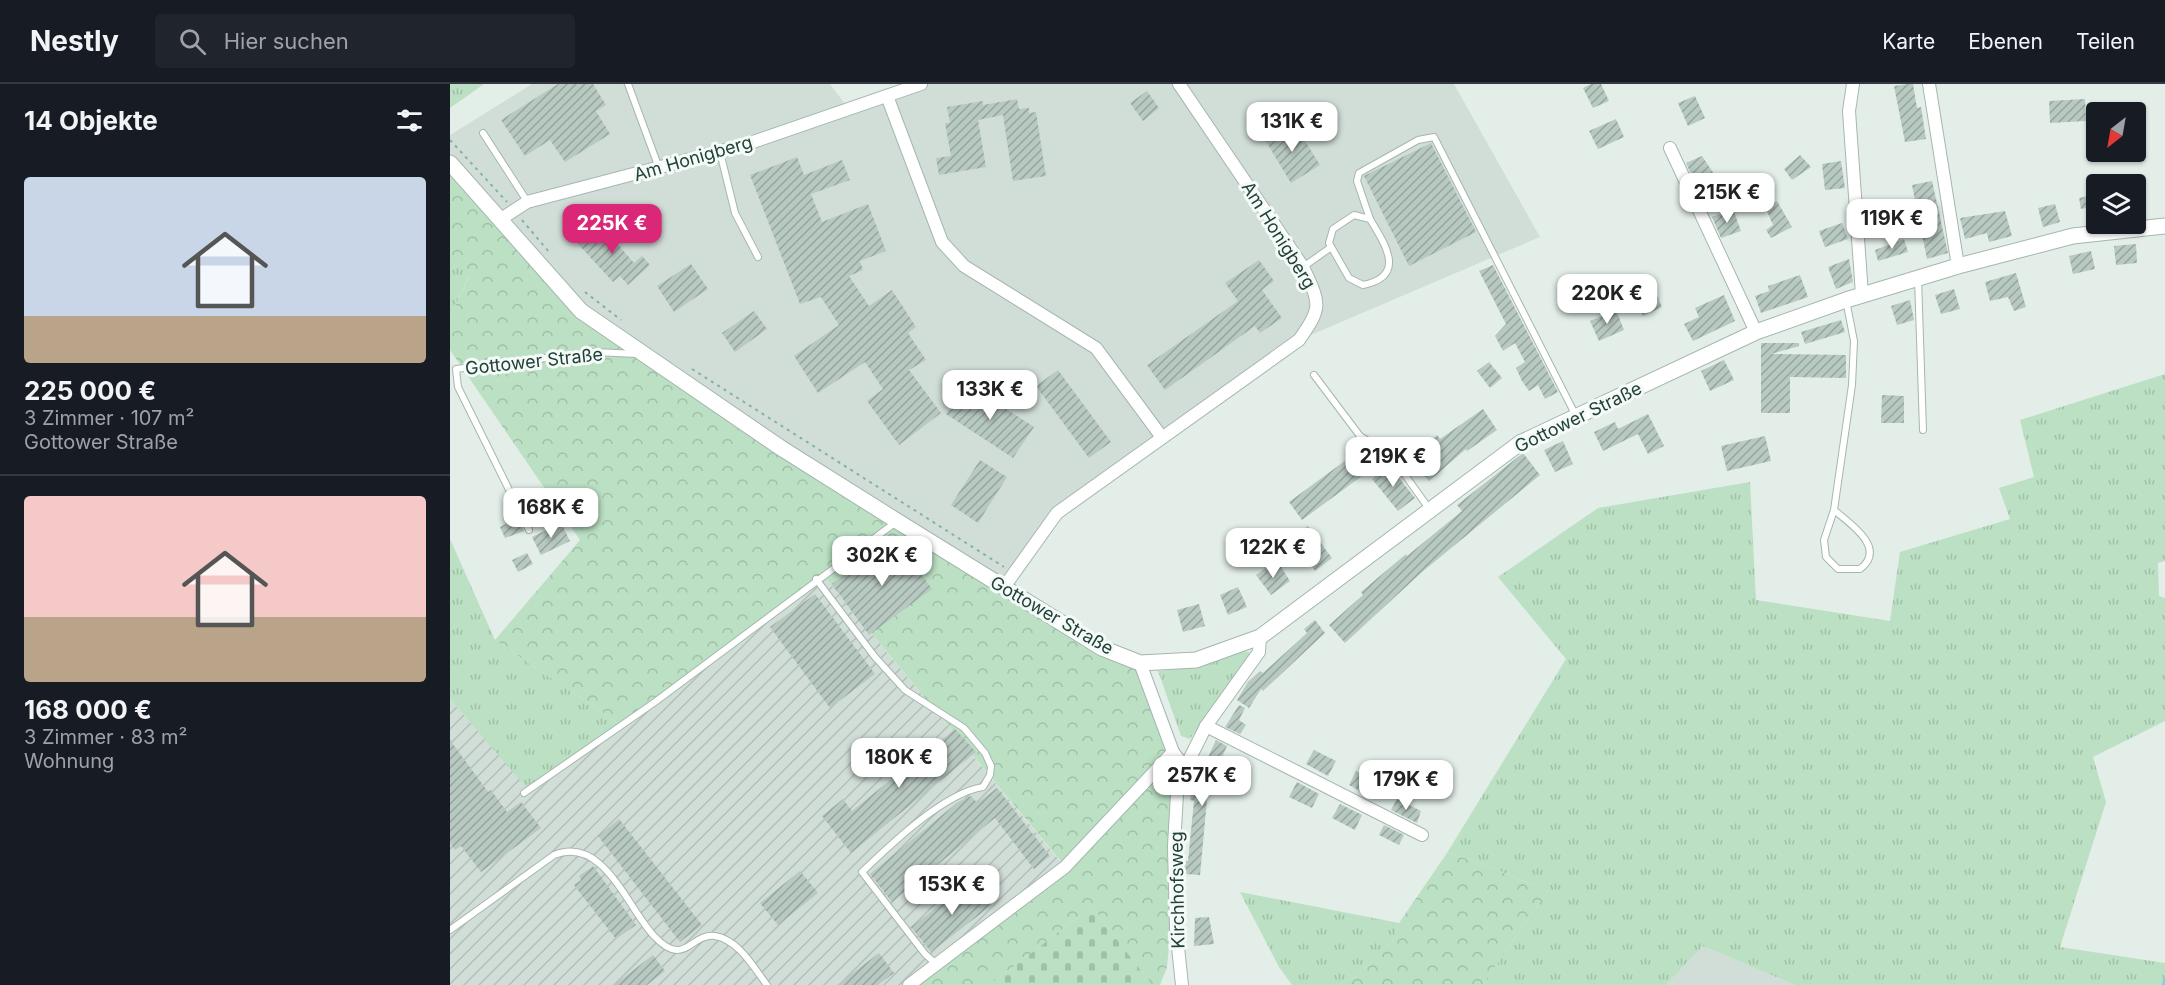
<!DOCTYPE html>
<html lang="de">
<head>
<meta charset="utf-8">
<style>
  :root { --surface:#171b24; --page:#20242c; --text:#f1f3f6; --muted:#9ea1a6; --line:#363941; --accent:#db2777 }
  body { margin:0; font-family:Inter,sans-serif; background:var(--page); color:var(--text); height:100vh; display:flex; flex-direction:column; font-size:22px; white-space:nowrap }
  * { box-sizing:border-box; margin:0 }
  p { font-size:20px; color:var(--muted) }
  .icon { flex:none; width:33px; height:33px; fill:none; stroke:currentColor; stroke-width:2; stroke-linecap:round; stroke-linejoin:round }
  .map { position:relative; flex:1; overflow:hidden }
  .details { display:flex; flex-direction:column; background:var(--surface); width:450px }
  .details>* { flex:none }
  .needle { width:39px; rotate:211deg }
  .controls { position:absolute; left:1636px; top:18px; display:grid; gap:12px }
  .controls a { display:grid; place-items:center; width:60px; height:60px; border-radius:6px; background:var(--surface); box-shadow:0 2px 4px #0004; font-size:30px }
  .price { position:absolute; translate:-50% -51px; padding:0 14px; border-radius:12px; background:#fff; color:#222; font-size:20px; line-height:39px; filter:drop-shadow(0 2px 3px #0008) }
  .price::after { content:''; position:absolute; left:50%; top:36px; width:18px; height:14px; margin-left:-9px; background:inherit; clip-path:polygon(0 0,100% 0,50% 100%) }
  .price.active { background:var(--accent); color:#fff }
  ul { padding:0; list-style:none }
  li { display:grid; align-content:center; gap:12px; height:318px; padding:0 24px }
  li+li { border-top:2px solid var(--line) }
  li span { display:grid; place-items:center; height:186px; border-radius:6px; color:#555 }
  li>.icon { margin-inline-start:auto }
  span .icon { width:108px; height:108px; fill:#fffc; stroke-width:1 }
  li b { font-size:26px }
  h2 { display:flex; justify-content:space-between; align-items:center; height:72px; padding:0 24px; font-size:26px }
  header { display:flex; align-items:center; gap:36px; box-sizing:border-box; height:84px; padding:0 30px; background:var(--surface); border-bottom:2px solid var(--line) }
  header strong { font-size:28px }
  nav { display:flex; gap:33px; margin-inline-start:auto; font-size:21px }
  .search { width:420px; height:54px; background:var(--page); display:flex; align-items:center; gap:15px; box-sizing:border-box; padding:0 21px; border-radius:6px; color:var(--muted); font-size:22px }
  main { display:flex; flex:1; min-height:0 }
  .map>svg:first-child { display:block }
  .built { fill:#d1ded7 }
  .industrial { fill:url(#industrial-furrows) }
  .grass { fill:url(#grass-tufts) }
  .forest { fill:url(#forest-crowns) }
  .cemetery { fill:url(#cemetery-stones) }
  .lines { fill:none; stroke-linecap:round; stroke-linejoin:round }
  .stream { stroke:#89cfd6; stroke-width:4 }
  .building { fill:url(#building-hatch) }
  .service-casing { stroke:#a5b7af; stroke-width:8 }
  .minor-casing { stroke:#a5b7af; stroke-width:14 }
  .tertiary-casing { stroke:#a5b7af; stroke-width:17 }
  .path { stroke:#82b3a0; stroke-width:2; stroke-dasharray:3 4.5; stroke-linecap:butt }
  .service { stroke:#fff; stroke-width:6 }
  .minor { stroke:#fff; stroke-width:12 }
  .tertiary { stroke:#fff; stroke-width:15 }
  .labels { text-anchor:middle; dominant-baseline:central; stroke-width:6; stroke-linejoin:round; paint-order:stroke }
  .street-label { font-size:18px; fill:#224136; stroke:#f4faf7 }
</style>
</head>
<body>
<header>
<strong>Nestly</strong>
<div class="search"><svg class="icon" aria-label="search" viewBox="0 0 24 24"><circle cx="10" cy="10" r="6"/><path d="M15 15l6 6"/></svg>Hier suchen</div>
<nav><a>Karte</a><a>Ebenen</a><a>Teilen</a></nav>
</header>
<main>
<section class="details">
<h2>14 Objekte<svg class="icon" aria-label="filters" viewBox="0 0 24 24"><path d="M4 7h16M4 17h16"/><circle cx="9" cy="7" r="2"/><circle cx="15" cy="17" r="2"/></svg></h2>
<ul>
<li><span style="background:linear-gradient(#c9d6e8 75%,#b9a48a 0)"><svg class="icon" aria-label="home" viewBox="0 0 24 24"><path d="M3 11l9-7 9 7M6 9v11h12V9"/></svg></span><div><b>225 000 €</b><p>3 Zimmer · 107 m²</p><p>Gottower Straße</p></div></li>
<li><span style="background:linear-gradient(#f6c9c9 65%,#b9a48a 0)"><svg class="icon" aria-label="home" viewBox="0 0 24 24"><path d="M3 11l9-7 9 7M6 9v11h12V9"/></svg></span><div><b>168 000 €</b><p>3 Zimmer · 83 m²</p><p>Wohnung</p></div></li>
</ul>
</section>
<div class="map">
<svg width="1715" height="901" viewBox="0 0 1715 901">
  <defs>
    <pattern id="industrial-furrows" width="10" height="10" patternUnits="userSpaceOnUse" patternTransform="scale(1.5)"><rect width="10" height="10" fill="#d1ded7"/><path d="M-1 1l2-2M0 10L10 0M9 11l2-2" fill="none" stroke="#b3c0b9"/></pattern>
    <pattern id="grass-tufts" width="24" height="20" patternUnits="userSpaceOnUse" patternTransform="scale(1.5)"><rect width="24" height="20" fill="#bbe0c3"/><path d="M3 7l-1-3M5 7V3M7 7l1-3M15 17l-1-3M17 17v-4M19 17l1-3" fill="none" stroke="#a0c1a8"/></pattern>
    <pattern id="forest-crowns" width="20" height="18" patternUnits="userSpaceOnUse" patternTransform="scale(1.5)"><rect width="20" height="18" fill="#bbe0c3"/><path d="M2 6a3 3 0 1 1 6 0M12 15a3 3 0 1 1 6 0" fill="none" stroke="#a0c1a8"/></pattern>
    <pattern id="cemetery-stones" width="16" height="16" patternUnits="userSpaceOnUse" patternTransform="scale(1.5)"><rect width="16" height="16" fill="#bbe0c3"/><path d="M2 7V4a2 2 0 0 1 4 0v3zM10 15v-3a2 2 0 0 1 4 0v3z" fill="#a0c1a8"/></pattern>
    <pattern id="building-hatch" width="6" height="6" patternUnits="userSpaceOnUse" patternTransform="scale(1.5)"><rect width="6" height="6" fill="#b8c9c1"/><path d="M-1 1l2-2M0 6l6-6M5 7l2-2" fill="none" stroke="#95a59e"/></pattern>
  </defs>
  <rect width="100%" height="100%" fill="#e3eee8"/>
  <!-- built -->
  <g class="built">
    <path d="M82,0H380L398,24L471,0H1004L1090,153L849,256L607,429L554,503L131,227L0,79V51Z"/>
    <path d="M1253,862L1345,901H1216Z"/>
  </g>
  <!-- industrial -->
  <path class="industrial" d="M374,492L615,783L459,901H0V615L82,708Z"/>
  <!-- grass -->
  <g class="grass">
    <path d="M0,0H34L0,24Z"/>
    <path d="M0,169L19,191L0,234Z"/>
    <path d="M1715,290V477L1708,479L1709,512L1715,514V637L1643,673L1656,718L1610,863L1715,879V901H1345L1253,862L1216,901H1032L1098,807L1028,778L997,769L1116,575L1048,493L1148,424L1300,398L1306,516L1440,537L1450,468L1560,435L1549,404L1584,393L1570,336Z"/>
    <path d="M0,455L45,556L171,641L81,709L0,615Z"/>
    <path d="M794,567L802,569L740,655L731,652L708,587L751,583Z"/>
    <path d="M790,808L949,839L943,857L906,893L888,901H842L829,883Z"/>
  </g>
  <!-- forest -->
  <g class="forest">
    <path d="M0,79L131,227L331,364L690,579L735,684L717,883L710,901H702L642,823L539,901H459L615,782L374,492L171,641L45,556L130,456L0,266V234L19,192L0,169Z"/>
    <path d="M997,769L1028,778L1098,807L1032,901H888L906,893L943,857L949,839Z"/>
  </g>
  <!-- cemetery -->
  <path class="cemetery" d="M642,823L702,901H539Z"/>
  <g class="lines">
    <!-- stream -->
    <path class="stream" d="M1714,901L1715,895"/>
  </g>
  <!-- building -->
  <g class="building">
    <path d="M108,0H143L156,21L146,27L160,50L115,78L100,56L75,72L51,36Z"/>
    <path d="M1141,0H1151L1159,17L1143,24L1133,4Z"/>
    <path d="M1458,0H1463L1467,24L1471,23L1476,55L1455,58L1444,2Z"/>
    <path d="M697,7L709,24L693,37L680,19Z"/>
    <path d="M1245,12L1255,34L1238,42L1228,19Z"/>
    <path d="M567,15L569,25L579,24V29L586,28L596,92L563,97L553,31L528,36L536,83L489,91L486,74L501,72L495,39H500L497,23L533,17V21Z"/>
    <path d="M1635,15L1636,37L1600,39L1599,17Z"/>
    <path d="M1166,35L1174,53L1148,65L1139,47Z"/>
    <path d="M843,38L870,81L841,99L815,56Z"/>
    <path d="M981,59L1026,148L959,182L914,92Z"/>
    <path d="M1350,71L1361,83L1342,96L1334,85Z"/>
    <path d="M1252,72L1268,96L1248,105L1236,79Z"/>
    <path d="M347,73L354,91L392,76L400,96L361,110L372,138L418,120L436,167L410,177L413,186L399,192L419,222L442,206L466,243L458,249L476,276L459,286L491,329L449,361L417,317L433,305L415,278L368,309L344,272L389,241L371,213L350,220L300,91Z"/>
    <path d="M1391,77L1395,104L1375,106L1372,80Z"/>
    <path d="M1482,97L1498,169L1477,175L1462,101Z"/>
    <path d="M1647,110V122L1631,125L1629,114Z"/>
    <path d="M1327,117L1342,143L1321,154L1316,146L1323,141L1315,123Z"/>
    <path d="M1605,120L1610,138L1593,143L1588,124Z"/>
    <path d="M1283,125L1291,147L1271,154L1262,133Z"/>
    <path d="M1555,127L1562,152L1539,158L1537,149L1515,155L1510,134Z"/>
    <path d="M156,135L164,144L158,149L184,179L192,172L200,181L178,201L170,192L163,198L128,160Z"/>
    <path d="M1392,139L1398,155L1375,163L1369,147Z"/>
    <path d="M1454,155L1458,168L1428,177L1425,166Z"/>
    <path d="M1686,160L1687,179L1666,181L1664,162Z"/>
    <path d="M1641,167L1645,185L1623,190L1619,172Z"/>
    <path d="M1399,175L1403,198L1386,205L1378,183Z"/>
    <path d="M809,176L824,197L812,206L832,234L810,249L805,242L715,306L697,281L788,217L775,199Z"/>
    <path d="M241,180L258,205L224,228L207,202Z"/>
    <path d="M1043,181L1108,308L1095,315L1088,301L1079,307L1072,297L1066,284L1075,278L1065,259L1053,267L1045,252L1056,240L1029,187Z"/>
    <path d="M1566,189L1576,223L1564,227L1558,213L1540,217L1535,198Z"/>
    <path d="M1350,191L1358,213L1311,229L1305,212L1319,207L1318,202Z"/>
    <path d="M1202,199L1212,223L1193,232L1182,207Z"/>
    <path d="M1504,205L1510,225L1491,230L1485,211Z"/>
    <path d="M1274,211L1285,237L1243,257L1234,240L1249,233L1245,224Z"/>
    <path d="M1460,216L1464,236L1447,241L1441,222Z"/>
    <path d="M1166,226L1174,246L1149,257L1140,237Z"/>
    <path d="M304,227L317,245L285,268L272,249Z"/>
    <path d="M1391,236L1395,248L1355,260L1351,248Z"/>
    <path d="M1311,259H1349V262L1321,270L1396,271V294L1340,293V329H1311Z"/>
    <path d="M1274,276L1284,296L1260,307L1251,287Z"/>
    <path d="M1039,278L1052,294L1040,304L1027,287Z"/>
    <path d="M608,286L661,358L639,374L586,302Z"/>
    <path d="M516,299L584,343L563,374L496,330Z"/>
    <path d="M1432,311L1454,312V339H1431Z"/>
    <path d="M1033,325L1047,346L1017,367L1016,365L979,397L960,375L987,351L990,355Z"/>
    <path d="M1198,330L1214,362L1198,370L1188,350L1153,367L1144,348L1165,338L1168,345Z"/>
    <path d="M1315,352L1321,377L1277,387L1271,362Z"/>
    <path d="M1113,357L1123,380L1105,388L1094,366Z"/>
    <path d="M907,368L920,386L852,436L839,418Z"/>
    <path d="M1073,369L1090,391L972,488L895,559L879,541L913,511L911,508L956,470L957,472L1012,427L1007,421Z"/>
    <path d="M530,376L557,393L528,439L501,421Z"/>
    <path d="M939,381L965,414L948,427L922,395Z"/>
    <path d="M67,434L74,447L55,454L50,443Z"/>
    <path d="M111,439L120,457L91,471L82,453Z"/>
    <path d="M858,442L882,474L865,487L841,455Z"/>
    <path d="M445,454L482,505L419,551L382,500Z"/>
    <path d="M77,469L83,480L68,488L62,476Z"/>
    <path d="M829,480L840,497L821,511L806,491L817,483L820,487Z"/>
    <path d="M788,503L797,523L778,531L770,511Z"/>
    <path d="M365,510L425,590L380,624L320,543Z"/>
    <path d="M749,520L755,542L733,548L727,526Z"/>
    <path d="M865,536L875,549L813,607L811,605L799,624L787,616L798,598L810,587L813,589L857,549L854,545Z"/>
    <path d="M789,621L795,624L789,636L796,641L790,650L775,643Z"/>
    <path d="M505,645L526,668L401,769L372,732L393,715L402,727L449,689L439,677L467,655L477,668Z"/>
    <path d="M0,656L38,708L41,706L57,728L71,718L91,744L31,788L11,762L5,766L0,759Z"/>
    <path d="M766,656L777,662L758,705L750,791L735,790L734,777H738L744,717L740,716L744,693L751,678L755,680Z"/>
    <path d="M864,666L886,677L878,692L856,680Z"/>
    <path d="M906,687L928,698L921,713L899,701Z"/>
    <path d="M847,698L869,710L862,724L839,713Z"/>
    <path d="M547,704L600,772L584,785L545,734L442,818L420,790L508,718L521,712L527,719Z"/>
    <path d="M947,715L971,727L967,739L941,726Z"/>
    <path d="M890,720L912,731L905,746L882,734Z"/>
    <path d="M169,735L252,841L230,858L148,752Z"/>
    <path d="M934,741L954,751L949,761L929,751Z"/>
    <path d="M143,782L186,841L166,855L124,801L131,796L129,792Z"/>
    <path d="M350,787L368,809L328,841L310,819Z"/>
    <path d="M522,796L542,821L481,868L461,843Z"/>
    <path d="M759,833L764,860L744,862L745,834Z"/>
    <path d="M429,869L444,889L428,901H387Z"/>
    <path d="M203,871L215,887L197,901H164Z"/>
  </g>
  <g class="lines">
    <defs>
      <g id="service">
        <path d="M178,0L209,84"/>
        <path d="M33,49L77,117"/>
        <path d="M270,68L285,129L308,173"/>
        <path d="M904,131L920,135C934,159 958,192 913,201L899,194L879,159L883,145Z"/>
        <path d="M920,135L907,97L909,89L968,56L984,53L1126,332"/>
        <path d="M853,183L880,164"/>
        <path d="M1468,194L1473,346"/>
        <path d="M864,291L910,352L937,369L948,381L980,426"/>
        <path d="M1384,426L1374,456L1376,473L1388,485H1410C1438,464 1399,439 1384,426L1402,301L1404,257L1396,216"/>
        <path d="M79,446L8,303L6,285L145,268L187,270"/>
        <path d="M366,495L425,573L455,606L514,644L535,669L541,682L540,691L533,703C494,709 440,761 412,788L475,870L486,880"/>
        <path d="M74,709L205,618L446,438"/>
        <path d="M0,846L104,771C153,751 177,823 204,852C235,885 240,849 265,852C289,856 304,884 317,901"/>
      </g>
      <g id="minor">
        <path d="M1403,0L1399,27L1412,211"/>
        <path d="M1479,0L1508,182"/>
        <path d="M437,12L492,158L514,182L646,264L711,352"/>
        <path d="M1220,64L1306,248"/>
        <path d="M51,135L77,118L294,61L471,0"/>
        <path d="M554,503L607,429L849,256C873,222 870,220 853,183L729,0"/>
        <path d="M690,579L723,668L735,684"/>
        <path d="M756,642L972,751"/>
        <path d="M459,901L615,783L723,668"/>
        <path d="M732,901L726,844L724,762L727,710L735,684L756,642L809,568L810,553"/>
      </g>
      <path id="tertiary" d="M0,79L131,227L331,364L447,437L652,564L690,579L746,576L810,553L1070,359L1306,248L1396,216L1508,182L1623,152L1715,142"/>
    </defs>
    <!-- service casing -->
    <use href="#service" class="service-casing"/>
    <!-- minor casing -->
    <use href="#minor" class="minor-casing"/>
    <!-- tertiary casing -->
    <use href="#tertiary" class="tertiary-casing"/>
    <!-- path -->
    <g class="path">
      <path d="M0,56L57,118"/>
      <path d="M72,136L99,168"/>
      <path d="M135,208L171,236"/>
      <path d="M242,285L554,483"/>
    </g>
    <!-- service -->
    <use href="#service" class="service"/>
    <!-- minor -->
    <use href="#minor" class="minor"/>
    <!-- tertiary -->
    <use href="#tertiary" class="tertiary"/>
  </g>
  <g class="labels">
    <!-- street labels -->
    <g class="street-label">
      <text transform="translate(243 74) rotate(-16)">Am Honigberg</text>
      <text transform="translate(829 151) rotate(58)">Am Honigberg</text>
      <text transform="translate(84 277) rotate(-6)">Gottower Straße</text>
      <text transform="translate(1128 333) rotate(-26)">Gottower Straße</text>
      <text transform="translate(602 531) rotate(30)">Gottower Straße</text>
      <text transform="translate(727 806) rotate(-91)">Kirchhofsweg</text>
    </g>
  </g>
</svg>
<div class="controls">
<a><svg class="needle" viewBox="-14 -14 28 28"><path d="M0-13l5 13h-10z" fill="#e53935"/><path d="M0 13l5-13h-10z" fill="#9ea1a6"/></svg></a>
<a><svg class="icon" aria-label="layers" viewBox="0 0 24 24"><path d="M12 4l9 5-9 5-9-5zM3 14l9 5 9-5"/></svg></a>
</div>
<b class="price" style="left:842px;top:69px">131K €</b>
<b class="price" style="left:1277px;top:140px">215K €</b>
<b class="price" style="left:1442px;top:166px">119K €</b>
<b class="price active" style="left:162px;top:171px">225K €</b>
<b class="price" style="left:1157px;top:241px">220K €</b>
<b class="price" style="left:540px;top:337px">133K €</b>
<b class="price" style="left:943px;top:404px">219K €</b>
<b class="price" style="left:101px;top:455px">168K €</b>
<b class="price" style="left:823px;top:495px">122K €</b>
<b class="price" style="left:432px;top:503px">302K €</b>
<b class="price" style="left:449px;top:705px">180K €</b>
<b class="price" style="left:752px;top:723px">257K €</b>
<b class="price" style="left:956px;top:727px">179K €</b>
<b class="price" style="left:502px;top:832px">153K €</b>
</div>
</main>
</body>
</html>
